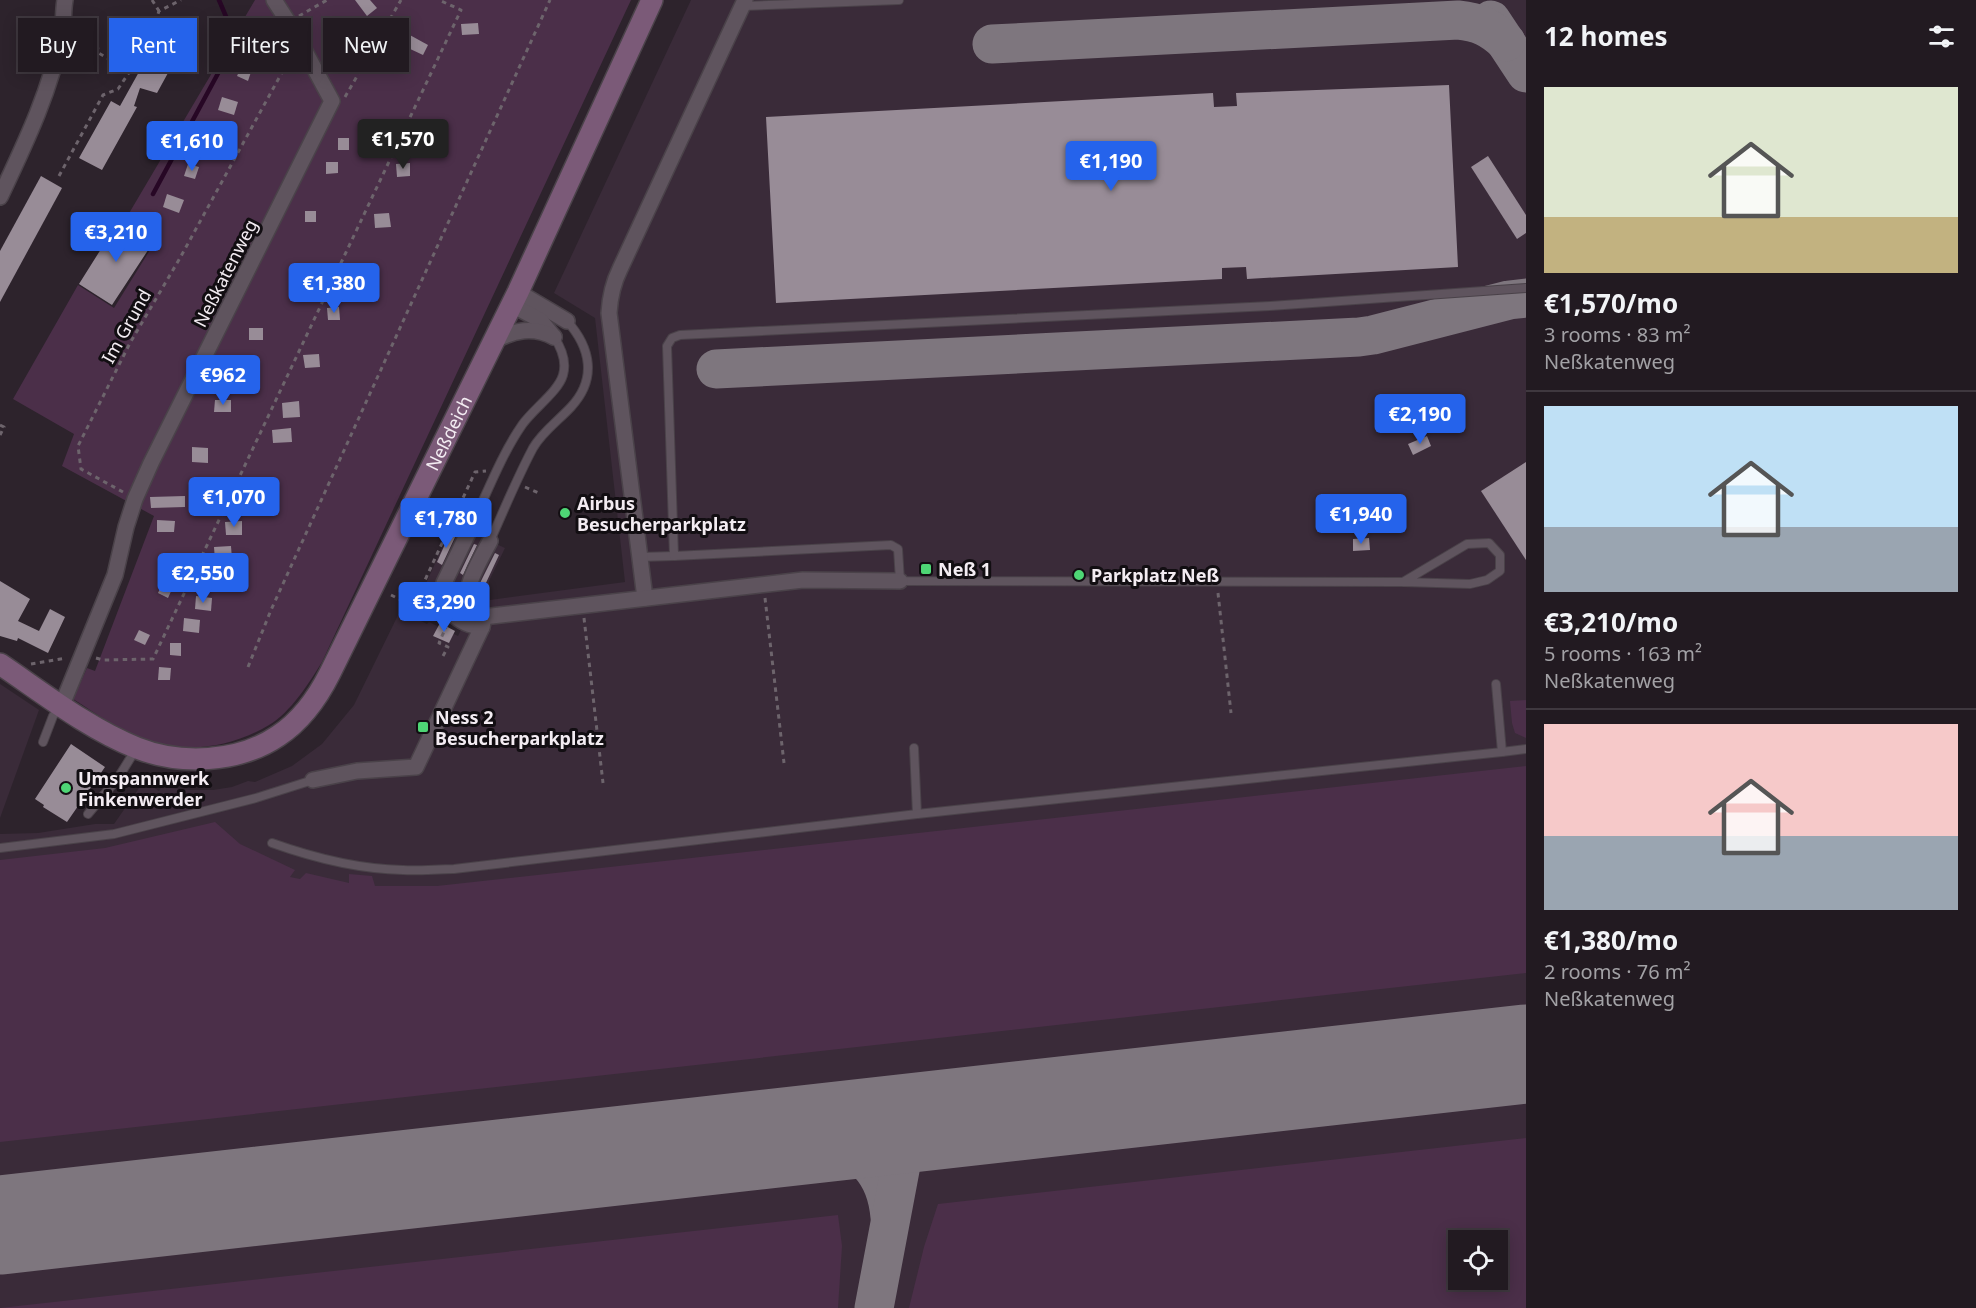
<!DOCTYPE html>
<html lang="en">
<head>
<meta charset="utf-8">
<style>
  :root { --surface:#221a21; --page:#2a232a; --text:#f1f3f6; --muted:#a2a1a5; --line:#3f383f; --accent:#2563eb }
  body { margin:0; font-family:"Noto Sans",sans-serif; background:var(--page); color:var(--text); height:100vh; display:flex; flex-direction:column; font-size:22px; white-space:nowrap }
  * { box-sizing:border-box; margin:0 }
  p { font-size:20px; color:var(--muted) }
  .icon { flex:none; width:33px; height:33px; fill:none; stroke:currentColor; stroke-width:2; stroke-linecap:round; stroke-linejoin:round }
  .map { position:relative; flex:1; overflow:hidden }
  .details { display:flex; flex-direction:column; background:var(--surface); width:450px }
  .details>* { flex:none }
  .guide { position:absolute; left:18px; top:18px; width:570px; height:54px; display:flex; gap:12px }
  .buttons { position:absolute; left:1448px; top:1230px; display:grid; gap:12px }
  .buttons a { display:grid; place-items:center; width:60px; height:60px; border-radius:0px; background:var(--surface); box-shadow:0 3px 15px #0003,0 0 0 2px var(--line); font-size:30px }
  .price { position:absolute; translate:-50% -51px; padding:0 14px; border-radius:6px; background:var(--accent); color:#fff; font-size:20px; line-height:39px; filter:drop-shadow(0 2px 3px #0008) }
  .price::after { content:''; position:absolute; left:50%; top:36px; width:18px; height:14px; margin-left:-9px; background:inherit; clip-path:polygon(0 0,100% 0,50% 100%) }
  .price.on { background:#222; color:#fff }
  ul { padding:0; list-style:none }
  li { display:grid; align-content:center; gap:12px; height:318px; padding:0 18px }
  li+li { border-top:2px solid var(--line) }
  li span { display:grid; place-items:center; height:186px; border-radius:0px; color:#555 }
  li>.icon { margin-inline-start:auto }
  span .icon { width:108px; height:108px; fill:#fffc; stroke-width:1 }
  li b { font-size:26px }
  h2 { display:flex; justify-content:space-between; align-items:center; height:72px; padding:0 18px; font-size:26px }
  .chip { padding:0 21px; border-radius:0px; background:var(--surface); box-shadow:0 3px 15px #0003,0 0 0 2px var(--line); font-size:21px; line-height:54px }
  .chip.on { background:var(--accent); color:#fff }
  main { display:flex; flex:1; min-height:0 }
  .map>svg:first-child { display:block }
  .built { fill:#3a2b39; fill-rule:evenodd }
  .green { fill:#4b2f49; fill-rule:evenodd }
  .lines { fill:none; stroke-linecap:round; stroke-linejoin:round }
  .stream { stroke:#270725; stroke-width:4.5 }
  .taxiway { stroke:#7e767e; stroke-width:39 }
  .runway { stroke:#7e767e; stroke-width:99 }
  .building { fill:#988c97 }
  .lane-casing { stroke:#4a4249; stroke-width:10 }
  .street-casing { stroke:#4a4249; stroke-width:18 }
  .secondary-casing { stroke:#4a4249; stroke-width:24 }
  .path { stroke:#6d646c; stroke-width:3; stroke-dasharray:4.5 4.5; stroke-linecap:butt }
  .lane { stroke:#5f545e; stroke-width:8 }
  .street { stroke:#5f545e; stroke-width:15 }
  .secondary { stroke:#7b5a78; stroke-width:21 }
  .poi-dot { fill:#4ed675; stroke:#120e12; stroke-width:2 }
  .labels { text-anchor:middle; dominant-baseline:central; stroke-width:6; stroke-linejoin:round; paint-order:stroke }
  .street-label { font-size:18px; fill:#f3ecf2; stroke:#120e12 }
  .poi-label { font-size:18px; font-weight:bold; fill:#f3ecf2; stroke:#120e12; text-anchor:start }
</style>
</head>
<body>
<main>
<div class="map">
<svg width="1526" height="1308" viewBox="0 0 1526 1308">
  <rect width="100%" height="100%" fill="#2d232c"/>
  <!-- built -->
  <g class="built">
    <path d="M691,0H1526V1308H0V834L38,833L95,824H114L144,781L159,791L161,787L191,790H213L232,787L248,781L255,782L292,766L322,744L354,705L402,607L421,617L419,620L427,624L429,622L458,636L462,628L418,606V601L453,524L505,548L489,581L490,600L625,582L595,318L554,293ZM1458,1240H1497V1280H1458Z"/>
    <path d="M0,684L39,710L0,818Z"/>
  </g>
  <!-- green -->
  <g class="green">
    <path d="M255,0H631L322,662C309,683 291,712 269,725C231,748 182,755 141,738C118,730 94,712 73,699L87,668L95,671L154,516L62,466L74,434L13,399L78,285L114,308L158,237L128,215Z"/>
    <path d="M1526,700V738L1515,733L1512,723L1510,701Z"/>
    <path d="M1526,766V973L0,1142V860L105,848L215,822L240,844L295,870L290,877L300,879L306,873L349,883V874L372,876L375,886H437Z"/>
    <path d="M1526,1138V1308H909L924,1247L938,1204ZM1458,1240H1497V1280H1458Z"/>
    <path d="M838,1215L842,1246L838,1308H0Z"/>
  </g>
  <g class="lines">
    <!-- stream -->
    <path class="stream" d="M153,194L236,40L219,0"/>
    <!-- taxiway -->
    <g class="taxiway">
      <path d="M1491,20L1526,73"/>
      <path d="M992,44L1458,20C1479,22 1491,28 1506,42"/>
      <path d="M716,369L1359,337L1373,335L1509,300L1526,298"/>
      <path d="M819,1133C860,1151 886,1168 890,1217"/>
      <path d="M874,1308L904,1149C912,1130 916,1126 936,1120"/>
    </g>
    <!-- runway -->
    <path class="runway" d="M0,1225L1526,1054"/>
  </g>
  <!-- building -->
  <g class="building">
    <path d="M355,0H370L377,8L367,16Z"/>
    <path d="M169,18L191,31L157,93L140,88L134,106L137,107L102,170L79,158L111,101L120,106Z"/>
    <path d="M352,23L359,32L348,40L341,31Z"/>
    <path d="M478,23L479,34L462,35L461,24Z"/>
    <path d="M397,28L428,45L423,55L391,40Z"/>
    <path d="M242,65L252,69L248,81L237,76Z"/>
    <path d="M1449,85L1458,267L1247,279L1246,267L1222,268V279L776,303L766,117L1213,93L1214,107L1237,106L1236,93Z"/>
    <path d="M222,97L238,102L234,115L218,110Z"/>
    <path d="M204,129L221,135L216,147L200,142Z"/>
    <rect x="338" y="138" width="11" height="12"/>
    <path d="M1488,156L1526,215V233L1517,239L1471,167Z"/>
    <path d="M326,162H338V173L326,174Z"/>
    <path d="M410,163V176L397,177L396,164Z"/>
    <path d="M188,164L199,167L195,179L184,176Z"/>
    <path d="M41,176L62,188L0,302V251Z"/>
    <path d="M167,194L184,200L179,213L163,207Z"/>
    <rect x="305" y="211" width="11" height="11"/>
    <path d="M389,213L391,227L375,228L374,214Z"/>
    <path d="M118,222L141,237L145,232L156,238L112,305L79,284Z"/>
    <path d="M339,307L340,320H328L327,308Z"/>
    <rect x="249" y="328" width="14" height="12"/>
    <path d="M319,354L320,367L305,368L303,355Z"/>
    <path d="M225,376H242L243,388H226Z"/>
    <path d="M215,400H231V412H214Z"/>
    <path d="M299,401L300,417L283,418L282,403Z"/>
    <path d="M291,428L292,442L273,443L272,430Z"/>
    <path d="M1427,436L1431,446L1413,455L1408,444Z"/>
    <path d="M192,447L208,448V463L192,462Z"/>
    <path d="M1526,462V560L1481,491Z"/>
    <path d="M185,496V507L151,508L150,497Z"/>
    <path d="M157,520L175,521L174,532H157Z"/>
    <path d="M242,521V535H226L225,522Z"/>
    <path d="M450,533L456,535L442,565L437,562Z"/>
    <path d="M1369,538L1370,550L1353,551V539Z"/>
    <path d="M474,544L477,545L463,575L460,573Z"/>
    <path d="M231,546L232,559L215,560L214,547Z"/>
    <path d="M495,553L499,555L485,585L480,583Z"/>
    <path d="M204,570L222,571L221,583H204Z"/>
    <path d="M0,581L30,599L18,621L39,631L50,609L65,617L48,653L18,638L17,641L0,636Z"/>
    <path d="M163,582L173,587L168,598L158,593Z"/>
    <path d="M196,596L212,598L211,611L195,609Z"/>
    <path d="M184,618L200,620L199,633L183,631Z"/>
    <path d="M440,623L455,631L449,643L433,636Z"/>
    <path d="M139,630L150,635L145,645L134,640Z"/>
    <path d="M170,643H181V656L170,655Z"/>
    <path d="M159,667L171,668L170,680H158Z"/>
    <path d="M71,744L105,767L67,822L43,807L44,805L35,799Z"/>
  </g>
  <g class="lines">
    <defs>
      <g id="lane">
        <path d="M743,6L899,0"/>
        <path d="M469,531C486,496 500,457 522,425C533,409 558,392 563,375C567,361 562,349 554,337"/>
        <path d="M490,541C504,510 517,478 533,448C542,432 558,421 571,407C597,379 591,348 567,321"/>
        <path d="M640,557L674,556"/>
        <path d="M1403,582L1467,544L1489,543L1500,555V571L1487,580L1470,584L1403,582L900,581L898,549L891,545L674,556L667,346L672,338L680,335L1270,306L1526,288"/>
        <path d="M43,742L53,716L61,706"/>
        <path d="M914,748L917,814"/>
        <path d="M1502,752L1526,749"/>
        <path d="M88,814L118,778L136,749"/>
        <path d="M272,843C314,858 357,869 403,870C420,871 437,869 454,869L917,814L1502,752L1496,684"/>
        <path d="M0,848L114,834L256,798L313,780"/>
      </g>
      <g id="street">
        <path d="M0,197C25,144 51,90 62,32C64,22 63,11 65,0"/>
        <path d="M518,292L567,321"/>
        <path d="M512,305L540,320L554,337"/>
        <path d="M494,341C514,330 533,326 554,337"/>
        <path d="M469,531L444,583C438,607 459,625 482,627"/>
        <path d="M645,598L609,313C610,297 613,283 620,269L745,0"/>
        <path d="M483,617L803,580L900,581"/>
        <path d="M62,705L115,575L126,527L135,499L151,463L332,101L294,31L274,0"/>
        <path d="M313,780L357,771L416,767L482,627C487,608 470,610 468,594C467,581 484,553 490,541"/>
      </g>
      <g id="secondary">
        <path id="s1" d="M0,664C43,693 89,729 137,748C180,765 238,763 278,736C301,721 318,697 330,673L518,292L652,0"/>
      </g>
    </defs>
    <!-- lane casing -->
    <use href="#lane" class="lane-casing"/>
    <!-- street casing -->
    <use href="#street" class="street-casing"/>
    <!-- secondary casing -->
    <use href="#secondary" class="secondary-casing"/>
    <!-- path -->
    <g class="path">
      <path d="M152,0L159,11"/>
      <path d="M299,16L327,0"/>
      <path d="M76,40L130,71L156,20L159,11L181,0"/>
      <path d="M93,40L98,47L97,52"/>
      <path d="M345,97L401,0"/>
      <path d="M389,128L402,133"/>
      <path d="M59,176L103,95L118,89L130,71"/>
      <path d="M0,425L4,427L0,435"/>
      <path d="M525,487L541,494"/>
      <path d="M123,492L81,469L78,446L130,343L180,258L291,56"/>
      <path d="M1218,593L1231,713"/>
      <path d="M391,595L413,606L475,472L486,471"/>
      <path d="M765,598L784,763"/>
      <path d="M413,607L437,618"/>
      <path d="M584,618L603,783"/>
      <path d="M443,656L448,647L439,643L446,627"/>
      <path d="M96,658L103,660L153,659L461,10L439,0"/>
      <path d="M31,664L66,658"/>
      <path d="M248,667L271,610L550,0"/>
    </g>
    <!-- lane -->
    <use href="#lane" class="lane"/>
    <!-- street -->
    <use href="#street" class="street"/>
    <!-- secondary -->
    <use href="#secondary" class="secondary"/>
  </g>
  <!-- markers -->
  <g class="poi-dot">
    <circle cx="565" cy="513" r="6"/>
    <rect x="920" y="563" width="12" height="12" rx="3"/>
    <circle cx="1079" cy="575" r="6"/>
    <rect x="417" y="721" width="12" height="12" rx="3"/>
    <circle cx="66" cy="788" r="6"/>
  </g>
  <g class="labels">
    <!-- street labels -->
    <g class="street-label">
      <text transform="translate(225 273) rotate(-63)">Neßkatenweg</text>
      <text transform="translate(126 326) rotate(-61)">Im Grund</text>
      <text stroke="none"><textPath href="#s1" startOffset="658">Neßdeich</textPath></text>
    </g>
    <!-- poi labels -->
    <g class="poi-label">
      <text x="577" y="503">Airbus<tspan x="577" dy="21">Besucherparkplatz</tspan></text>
      <text x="938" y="569">Neß 1</text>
      <text x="1091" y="575">Parkplatz Neß</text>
      <text x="435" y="717">Ness 2<tspan x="435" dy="21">Besucherparkplatz</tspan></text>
      <text x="78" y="778">Umspannwerk<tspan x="78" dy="21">Finkenwerder</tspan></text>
    </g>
  </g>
</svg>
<div class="buttons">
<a><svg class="icon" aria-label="locate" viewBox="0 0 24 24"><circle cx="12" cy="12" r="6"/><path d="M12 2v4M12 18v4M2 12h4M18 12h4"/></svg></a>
</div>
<b class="price on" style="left:403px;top:170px">€1,570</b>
<b class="price" style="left:192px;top:172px">€1,610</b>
<b class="price" style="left:1111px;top:192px">€1,190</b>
<b class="price" style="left:116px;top:263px">€3,210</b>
<b class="price" style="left:334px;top:314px">€1,380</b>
<b class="price" style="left:223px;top:406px">€962</b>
<b class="price" style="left:1420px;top:445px">€2,190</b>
<b class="price" style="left:234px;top:528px">€1,070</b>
<b class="price" style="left:1361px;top:545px">€1,940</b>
<b class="price" style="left:446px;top:549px">€1,780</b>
<b class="price" style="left:203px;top:604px">€2,550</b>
<b class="price" style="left:444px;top:633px">€3,290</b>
<div class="guide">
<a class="chip">Buy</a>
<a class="chip on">Rent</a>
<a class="chip">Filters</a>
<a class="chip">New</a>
</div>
</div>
<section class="details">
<h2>12 homes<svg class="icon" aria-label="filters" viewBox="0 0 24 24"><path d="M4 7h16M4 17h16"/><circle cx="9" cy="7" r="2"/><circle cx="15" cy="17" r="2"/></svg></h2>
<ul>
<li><span style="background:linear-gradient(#dfe7d0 70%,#c2b280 0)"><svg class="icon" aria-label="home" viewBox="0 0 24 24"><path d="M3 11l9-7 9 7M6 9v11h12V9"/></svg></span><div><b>€1,570/mo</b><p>3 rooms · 83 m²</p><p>Neßkatenweg</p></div></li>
<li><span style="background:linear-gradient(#bfe0f5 65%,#9aa5b1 0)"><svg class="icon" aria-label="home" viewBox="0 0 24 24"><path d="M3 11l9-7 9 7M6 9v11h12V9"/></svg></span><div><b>€3,210/mo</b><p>5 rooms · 163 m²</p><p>Neßkatenweg</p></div></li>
<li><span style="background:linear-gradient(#f6c9c9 60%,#9aa5b1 0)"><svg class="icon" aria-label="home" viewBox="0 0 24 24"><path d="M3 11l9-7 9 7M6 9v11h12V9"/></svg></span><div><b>€1,380/mo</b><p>2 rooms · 76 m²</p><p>Neßkatenweg</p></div></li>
</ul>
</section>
</main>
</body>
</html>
